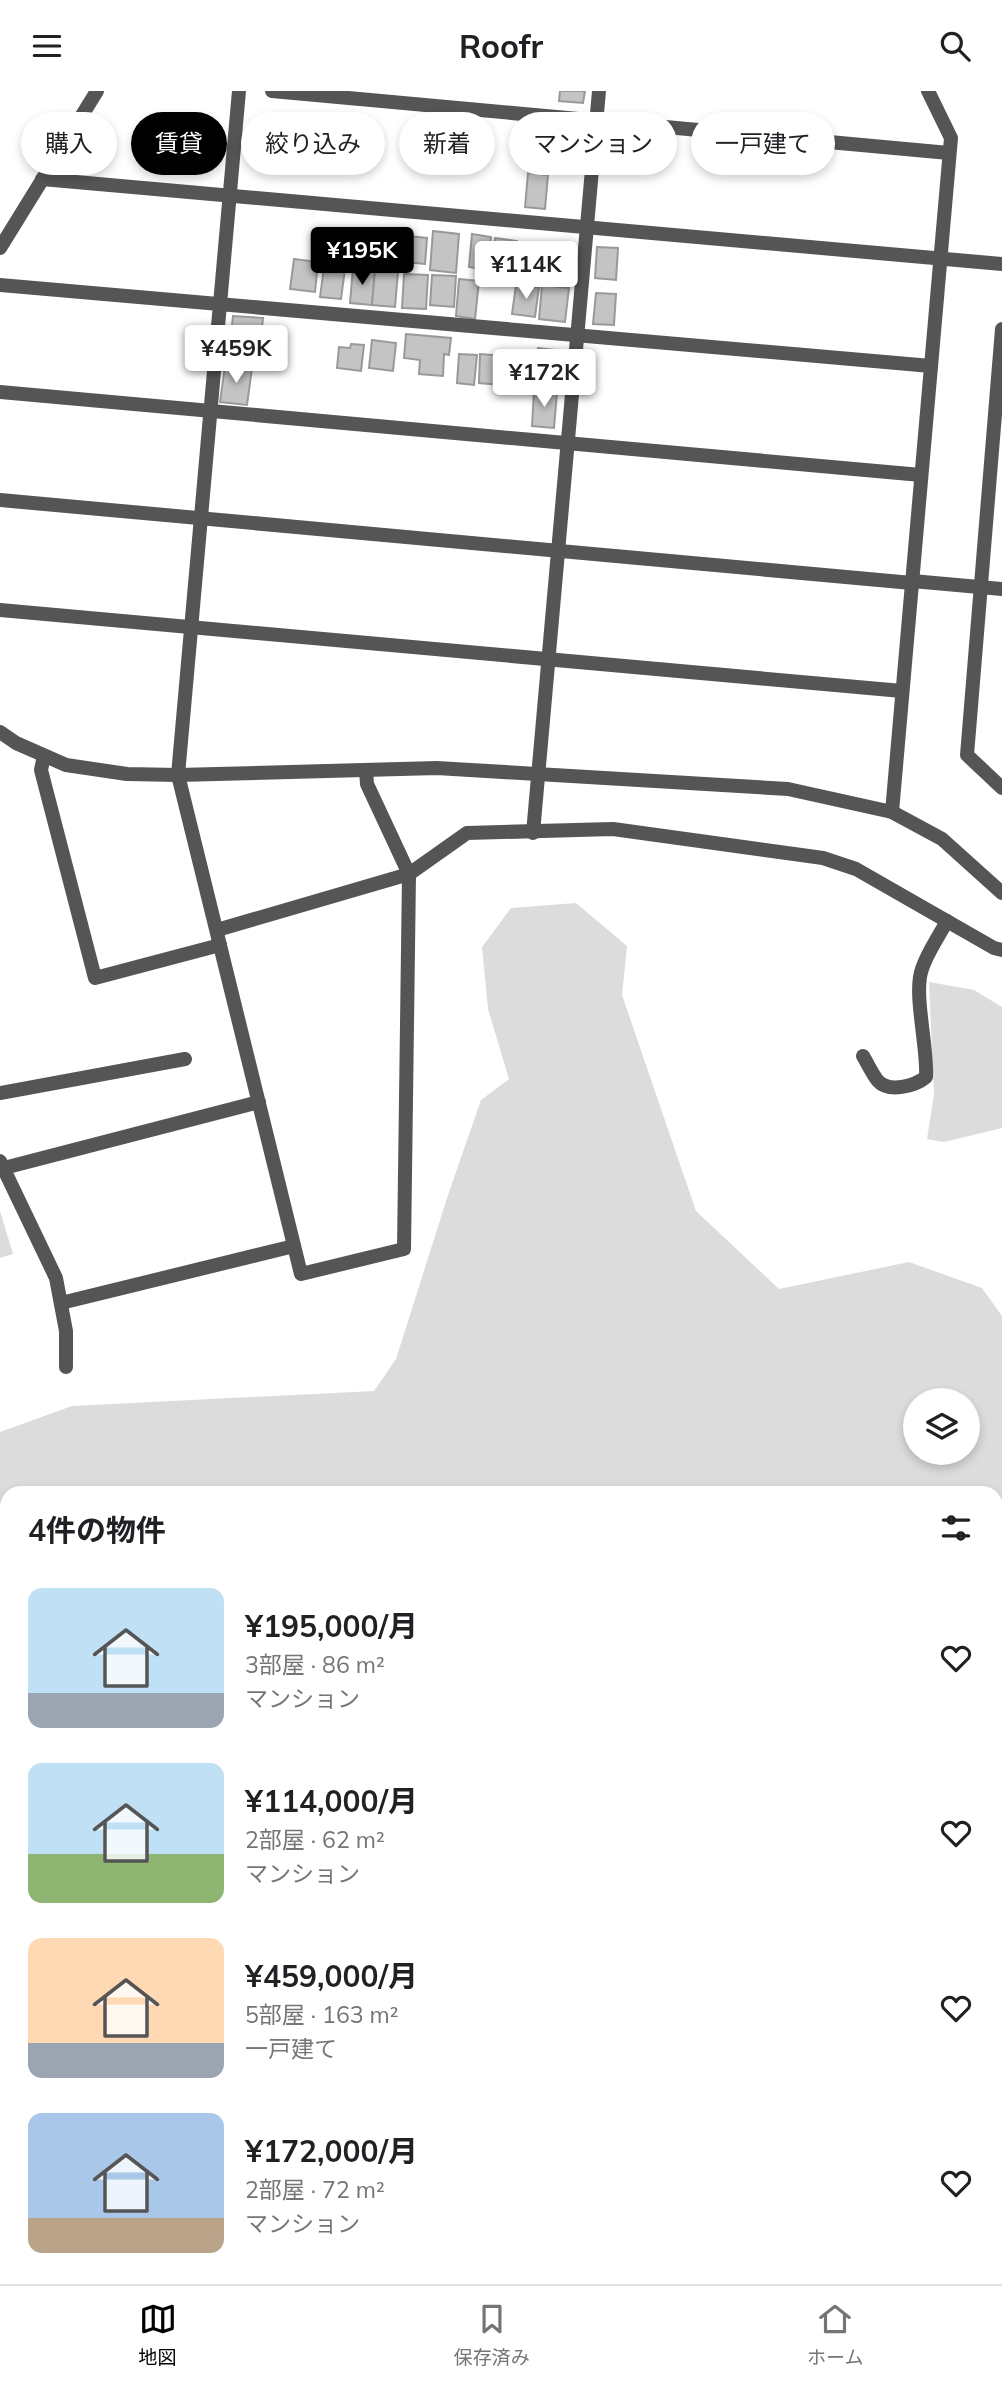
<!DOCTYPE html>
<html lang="ja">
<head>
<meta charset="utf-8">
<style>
  :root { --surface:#fff; --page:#f6f6f6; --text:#202124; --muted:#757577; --line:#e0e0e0; --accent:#000 }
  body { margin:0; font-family:Mulish,"Noto Sans JP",sans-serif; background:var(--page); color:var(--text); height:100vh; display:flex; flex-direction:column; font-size:26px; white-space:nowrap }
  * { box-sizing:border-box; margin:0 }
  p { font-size:23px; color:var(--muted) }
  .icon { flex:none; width:38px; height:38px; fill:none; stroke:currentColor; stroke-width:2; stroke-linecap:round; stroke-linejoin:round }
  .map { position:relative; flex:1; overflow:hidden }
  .panel { position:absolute; left:0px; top:1395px; width:1003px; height:800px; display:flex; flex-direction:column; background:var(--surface); border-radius:21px 21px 0 0; box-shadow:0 4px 10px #0003 }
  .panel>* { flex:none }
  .top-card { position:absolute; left:21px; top:21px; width:961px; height:63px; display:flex; gap:14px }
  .fabs { position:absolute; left:903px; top:1297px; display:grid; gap:14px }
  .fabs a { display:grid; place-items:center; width:77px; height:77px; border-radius:50%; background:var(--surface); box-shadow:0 4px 10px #0003; font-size:35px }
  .price { position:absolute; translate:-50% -60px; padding:0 16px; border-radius:7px; background:#fff; color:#222; font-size:23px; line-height:46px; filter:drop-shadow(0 2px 4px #0008) }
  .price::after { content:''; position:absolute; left:50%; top:42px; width:21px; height:16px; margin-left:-10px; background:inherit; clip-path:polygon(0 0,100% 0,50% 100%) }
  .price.current { background:var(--accent); color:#fff }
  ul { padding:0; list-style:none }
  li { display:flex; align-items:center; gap:21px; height:175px; padding:0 28px }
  li span { display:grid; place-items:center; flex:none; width:196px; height:140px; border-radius:14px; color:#555 }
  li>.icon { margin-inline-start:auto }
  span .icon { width:84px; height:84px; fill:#fffc; stroke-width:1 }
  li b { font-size:30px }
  h2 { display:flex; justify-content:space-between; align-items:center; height:84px; padding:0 28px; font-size:30px }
  .pill { padding:0 24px; border-radius:32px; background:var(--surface); box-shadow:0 4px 10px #0003; font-size:24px; line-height:63px }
  .pill.current { background:var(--accent); color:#fff }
  header { display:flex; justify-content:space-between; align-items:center; height:91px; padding:0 28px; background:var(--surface); font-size:32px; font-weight:700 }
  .tab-bar { display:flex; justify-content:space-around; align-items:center; height:98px; border-top:2px solid var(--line); background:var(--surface); font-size:19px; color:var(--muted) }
  .tab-bar a { display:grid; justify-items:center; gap:4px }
  .tab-bar .current { color:var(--accent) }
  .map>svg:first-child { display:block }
  .green { fill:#dcdcdc; fill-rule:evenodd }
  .building { fill:#c4c4c4; stroke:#999; stroke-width:2 }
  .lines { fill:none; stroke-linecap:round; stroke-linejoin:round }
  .pedestrian { stroke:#555; stroke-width:14 }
  .minor { stroke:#555; stroke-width:14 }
  .tertiary { stroke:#555; stroke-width:14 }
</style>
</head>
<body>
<header><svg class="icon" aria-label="menu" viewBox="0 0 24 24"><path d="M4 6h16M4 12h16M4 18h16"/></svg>Roofr<svg class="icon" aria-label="search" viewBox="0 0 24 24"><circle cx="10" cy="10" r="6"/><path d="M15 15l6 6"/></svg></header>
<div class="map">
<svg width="1002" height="2193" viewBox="0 0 1002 2193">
  <rect width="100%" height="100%" fill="#fff"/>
  <!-- green -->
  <g class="green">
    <path d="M576,812L627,855L622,904L696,1120L779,1198L909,1171L982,1197L1002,1225V2193H205L189,2188H996V1402H7V1480L0,1471V1341L72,1315L374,1300L396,1268L448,1104L481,1009L509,988L488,918L482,856L511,817ZM968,1309V1362H915V1309Z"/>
    <path d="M929,891L974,899L1002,916V1037L944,1051L927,1048L934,1003Z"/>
    <path d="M0,1120L13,1163L0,1167Z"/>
    <path d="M0,1702L7,1713V1797L0,1799Z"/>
  </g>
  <!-- building -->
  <g class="building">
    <path d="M560,0H585L583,12L559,10Z"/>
    <path d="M528,82L548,84L545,118L525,116Z"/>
    <path d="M433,140L459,143L456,182L430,179Z"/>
    <path d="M370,143L402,145L400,174L368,173Z"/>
    <path d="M472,143L491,146L487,179L469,176Z"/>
    <path d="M408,145L427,147L425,173L405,171Z"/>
    <path d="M495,147L517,150L512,185L490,181Z"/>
    <path d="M597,156L618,157L616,189L595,187Z"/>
    <path d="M294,168L318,171L315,201L290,198Z"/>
    <path d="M324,176L345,178L341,208L320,206Z"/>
    <path d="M353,177L375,179L372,214L350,212Z"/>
    <path d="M375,179L398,181L395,216L372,214Z"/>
    <path d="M404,183L428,184L426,218L402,217Z"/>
    <path d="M432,184L456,185L454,216L430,214Z"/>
    <path d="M459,188L479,190L475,228L456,225Z"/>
    <path d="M516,194L539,196L535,226L512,223Z"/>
    <path d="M542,194L569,197L565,231L539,228Z"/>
    <path d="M596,202L616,203L614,234L593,233Z"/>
    <path d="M233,225L263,227L259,266L229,262Z"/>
    <path d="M406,243L451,247L449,264L444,263L443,285L419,283L420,269L404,267Z"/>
    <path d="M372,249L396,252L393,280L369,277Z"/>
    <path d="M351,253L364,254L361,280L337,277L339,256L350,257Z"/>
    <path d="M538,257L562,260L560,291L535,289Z"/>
    <path d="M507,260L532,262L528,302L504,300Z"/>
    <path d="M459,263L477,264L474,294L457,292Z"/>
    <path d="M480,263L503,265L501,294L479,292Z"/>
    <path d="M225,275L252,277L247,314L220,311Z"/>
    <path d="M534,300L557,302L554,337L532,335Z"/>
  </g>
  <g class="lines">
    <!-- pedestrian -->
    <path class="pedestrian" d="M912,490L1002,498"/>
    <!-- minor -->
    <g class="minor">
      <path d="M239,0L178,684L301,1183L404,1158L409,783L367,693L366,679"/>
      <path d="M272,0L949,62"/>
      <path d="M42,88L1002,173"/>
      <path d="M0,157L97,0"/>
      <path d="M0,194L931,275"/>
      <path d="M1002,238L967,664L1002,697"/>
      <path d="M0,301L921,384"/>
      <path d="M0,409L912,492"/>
      <path d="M0,519L902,600"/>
      <path d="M0,641L16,652L66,674L127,683L178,684L437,677L788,698L892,721L942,748L1002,802"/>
      <path d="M44,665L41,679L95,887L220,854"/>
      <path d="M892,721L951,47L928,0"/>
      <path d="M533,742L599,0"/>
      <path d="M217,839L409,783L467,742L613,738L823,767L856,778L994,857L1002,859"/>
      <path d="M863,965C868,973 872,983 878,990C889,1002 915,995 926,986C928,957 913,902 922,878C927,862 939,845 947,830"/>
      <path d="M0,1002L185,968"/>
      <path d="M0,1070L56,1187L66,1240V1276"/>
      <path d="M4,1077L259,1011"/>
      <path d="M61,1212L294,1155"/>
    </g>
    <!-- tertiary -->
    <g class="tertiary">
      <path d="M0,1603L7,1615"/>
      <path d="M0,2156L7,2149"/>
    </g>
  </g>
</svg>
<div class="fabs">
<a><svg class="icon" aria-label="layers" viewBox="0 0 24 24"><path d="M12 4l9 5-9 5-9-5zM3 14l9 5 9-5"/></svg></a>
</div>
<b class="price current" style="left:362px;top:196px">¥195K</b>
<b class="price" style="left:526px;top:210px">¥114K</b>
<b class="price" style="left:236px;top:294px">¥459K</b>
<b class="price" style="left:544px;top:318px">¥172K</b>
<div class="top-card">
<a class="pill">購入</a>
<a class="pill current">賃貸</a>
<a class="pill">絞り込み</a>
<a class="pill">新着</a>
<a class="pill">マンション</a>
<a class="pill">一戸建て</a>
</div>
<section class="panel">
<h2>4件の物件<svg class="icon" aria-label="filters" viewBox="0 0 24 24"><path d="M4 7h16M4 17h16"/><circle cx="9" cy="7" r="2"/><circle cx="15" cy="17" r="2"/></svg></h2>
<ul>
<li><span style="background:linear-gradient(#bfe0f5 75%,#9aa5b1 0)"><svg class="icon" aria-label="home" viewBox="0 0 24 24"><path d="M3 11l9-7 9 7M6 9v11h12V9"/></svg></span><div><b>¥195,000/月</b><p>3部屋 · 86 m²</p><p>マンション</p></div><svg class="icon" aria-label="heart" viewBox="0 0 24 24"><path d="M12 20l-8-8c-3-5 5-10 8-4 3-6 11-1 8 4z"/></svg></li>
<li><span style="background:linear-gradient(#bfe0f5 65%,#8fb573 0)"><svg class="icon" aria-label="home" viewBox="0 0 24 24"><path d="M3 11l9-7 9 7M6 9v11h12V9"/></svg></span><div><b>¥114,000/月</b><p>2部屋 · 62 m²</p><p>マンション</p></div><svg class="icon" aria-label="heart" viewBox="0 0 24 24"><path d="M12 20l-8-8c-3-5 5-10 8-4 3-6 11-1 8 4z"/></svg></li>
<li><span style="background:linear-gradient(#ffd9b3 75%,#9aa5b1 0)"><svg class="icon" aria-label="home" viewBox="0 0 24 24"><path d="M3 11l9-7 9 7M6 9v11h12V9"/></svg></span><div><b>¥459,000/月</b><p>5部屋 · 163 m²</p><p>一戸建て</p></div><svg class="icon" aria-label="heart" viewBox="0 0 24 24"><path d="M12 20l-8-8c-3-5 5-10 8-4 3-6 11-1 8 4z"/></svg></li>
<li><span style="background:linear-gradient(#a9c7e8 75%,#b9a48a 0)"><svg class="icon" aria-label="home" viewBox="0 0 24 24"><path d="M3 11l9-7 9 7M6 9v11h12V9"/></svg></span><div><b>¥172,000/月</b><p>2部屋 · 72 m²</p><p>マンション</p></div><svg class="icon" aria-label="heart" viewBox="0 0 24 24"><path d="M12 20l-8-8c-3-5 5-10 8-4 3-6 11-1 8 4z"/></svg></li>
</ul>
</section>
</div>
<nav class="tab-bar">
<a class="current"><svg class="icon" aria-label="map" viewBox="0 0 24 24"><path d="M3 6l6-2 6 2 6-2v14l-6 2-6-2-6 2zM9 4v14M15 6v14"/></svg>地図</a>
<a><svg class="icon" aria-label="saved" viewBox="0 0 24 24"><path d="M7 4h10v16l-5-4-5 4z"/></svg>保存済み</a>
<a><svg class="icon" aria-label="home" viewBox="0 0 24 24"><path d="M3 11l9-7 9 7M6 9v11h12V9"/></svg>ホーム</a>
</nav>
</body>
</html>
